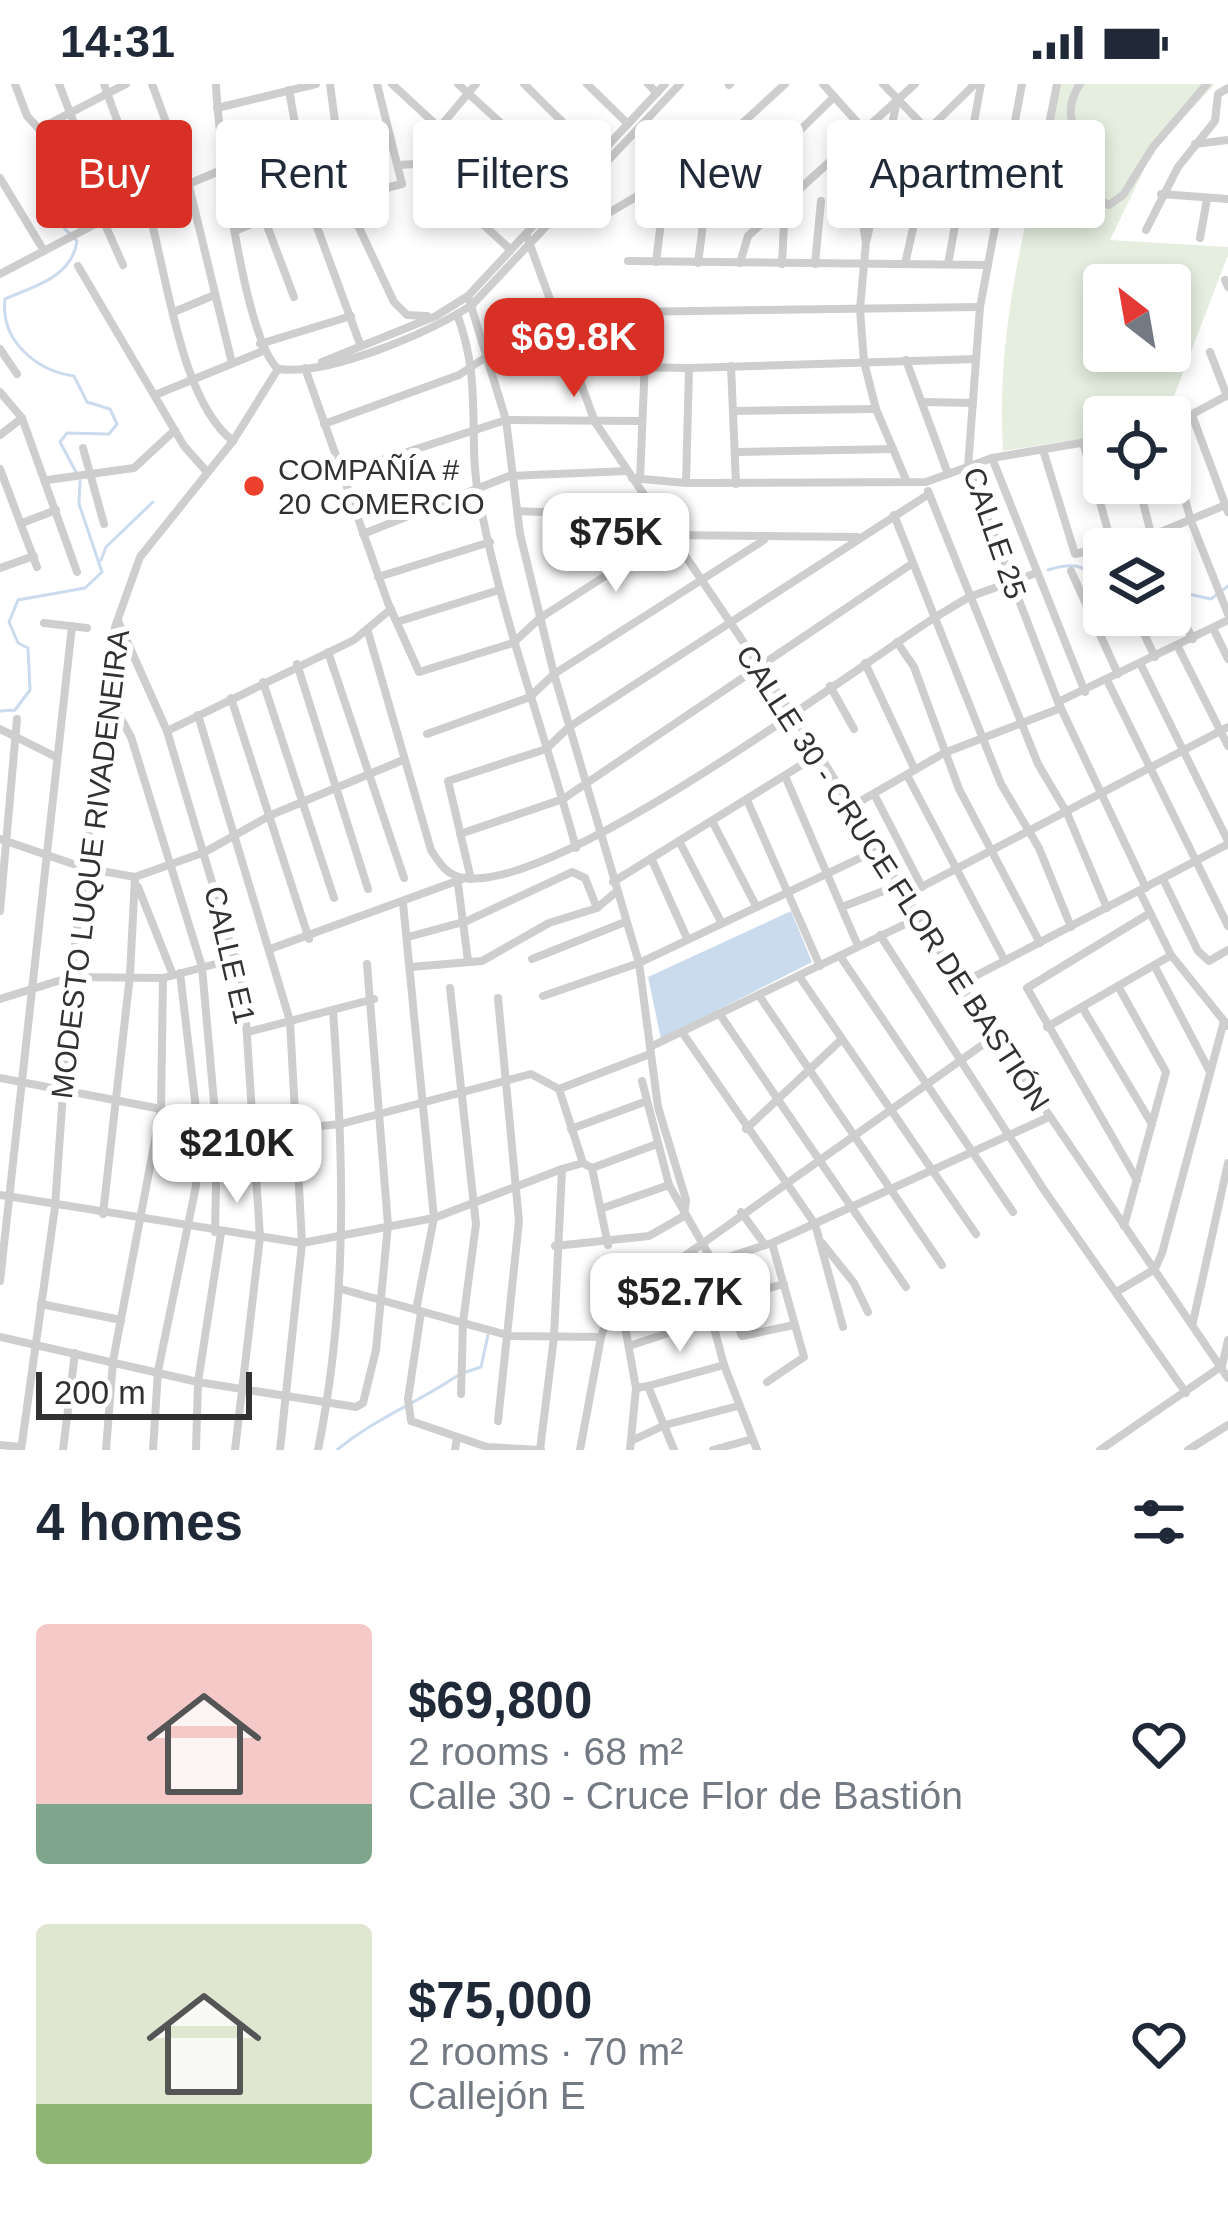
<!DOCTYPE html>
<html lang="en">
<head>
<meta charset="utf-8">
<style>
  :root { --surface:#fff; --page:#f6f6f7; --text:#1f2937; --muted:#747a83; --accent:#d93025 }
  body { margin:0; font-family:Arial,sans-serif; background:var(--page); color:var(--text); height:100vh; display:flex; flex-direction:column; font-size:45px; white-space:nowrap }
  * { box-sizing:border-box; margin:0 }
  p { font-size:39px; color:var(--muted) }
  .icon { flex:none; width:66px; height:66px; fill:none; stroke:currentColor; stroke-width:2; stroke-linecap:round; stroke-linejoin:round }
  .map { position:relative; height:1366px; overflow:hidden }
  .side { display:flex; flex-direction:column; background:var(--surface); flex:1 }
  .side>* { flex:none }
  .hud { position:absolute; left:36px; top:36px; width:1158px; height:108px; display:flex; gap:24px }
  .needle { width:78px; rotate:329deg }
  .controls { position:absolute; left:1083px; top:180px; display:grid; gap:24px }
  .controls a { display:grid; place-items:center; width:108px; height:108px; border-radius:12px; background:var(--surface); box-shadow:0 6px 18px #0003; font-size:60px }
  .scale { position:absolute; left:36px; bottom:30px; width:216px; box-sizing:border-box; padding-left:12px; border:6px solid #313131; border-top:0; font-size:33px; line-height:42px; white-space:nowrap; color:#313131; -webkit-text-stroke:9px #fff; paint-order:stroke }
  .price { position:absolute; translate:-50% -102px; padding:0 27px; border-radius:24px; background:#fff; color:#222; font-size:39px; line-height:78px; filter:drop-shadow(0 3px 6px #0008) }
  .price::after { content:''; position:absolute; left:50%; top:72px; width:36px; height:27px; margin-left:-18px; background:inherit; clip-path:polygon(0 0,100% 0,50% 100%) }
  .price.on { background:var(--accent); color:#fff }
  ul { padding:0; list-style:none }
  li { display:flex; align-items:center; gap:36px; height:300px; padding:0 36px }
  li span { display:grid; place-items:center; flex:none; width:336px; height:240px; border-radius:12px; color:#555 }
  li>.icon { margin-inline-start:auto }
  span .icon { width:144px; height:144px; fill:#fffc; stroke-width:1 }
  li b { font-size:51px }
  h2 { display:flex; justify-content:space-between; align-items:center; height:144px; padding:0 36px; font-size:51px }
  .pill { padding:0 42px; border-radius:12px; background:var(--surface); box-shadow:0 6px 18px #0003; font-size:42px; line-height:108px }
  .pill.on { background:var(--accent); color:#fff }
  .status { display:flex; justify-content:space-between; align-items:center; height:84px; padding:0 60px; background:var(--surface); direction:ltr }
  .status svg { height:33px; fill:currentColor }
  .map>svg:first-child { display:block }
  .green { fill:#e5eedf; fill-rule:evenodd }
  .water { fill:#cbdbee }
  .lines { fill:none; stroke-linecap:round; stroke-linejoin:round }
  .stream { stroke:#cbdbee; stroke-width:3 }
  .minor { stroke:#cecece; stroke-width:8 }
  .poi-dot { fill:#ed412e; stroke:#fff; stroke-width:4.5 }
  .labels { text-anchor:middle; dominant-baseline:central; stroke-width:12; stroke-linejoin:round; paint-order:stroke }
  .poi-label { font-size:30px; fill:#313131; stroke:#fff; text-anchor:start }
  .street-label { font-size:30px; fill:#313131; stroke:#fff }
</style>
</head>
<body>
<div class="status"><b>14:31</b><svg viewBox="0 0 49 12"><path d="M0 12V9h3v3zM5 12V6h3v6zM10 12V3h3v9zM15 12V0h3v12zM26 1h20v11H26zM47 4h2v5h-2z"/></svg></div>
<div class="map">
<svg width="1228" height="1366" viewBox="0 0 1228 1366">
  <rect width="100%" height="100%" fill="#fff"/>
  <!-- green -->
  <g class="green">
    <path d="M1053,0H1215L1153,67L1110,156L1228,163V171L1166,333H1104V351L1003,367C998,285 1010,209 1028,128L1093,127L1032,126ZM1104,201H1170V267H1104Z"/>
    <path d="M261,91L270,128L247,134L239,94Z"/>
  </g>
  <!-- water -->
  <path class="water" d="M791,827L812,878L661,955L648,893Z"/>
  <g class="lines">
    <!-- stream -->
    <g class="stream">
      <path d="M59,139L77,157C72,193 35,202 5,215C0,258 38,287 74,292L87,318L110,325L117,340L109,350L67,349L60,358L76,388"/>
      <path d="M101,476L106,463L153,418"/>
      <path d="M1048,486C1076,477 1083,482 1104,499"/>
      <path d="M1170,506L1211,515L1228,502"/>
      <path d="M0,627L15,626L30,606L28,564L18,559L9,538L18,516L85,504L102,488L79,420L80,397"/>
      <path d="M466,1288L481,1283L488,1251"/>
      <path d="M337,1366C374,1335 417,1319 457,1292"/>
    </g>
    <!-- minor -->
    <g class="minor">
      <path d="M15,0L27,32L39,45L126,0"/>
      <path d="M59,0L102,112"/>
      <path d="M104,0C117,38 133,76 145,114C166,179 178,315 233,357"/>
      <path d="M152,0L188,98L231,275"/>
      <path d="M216,0C218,52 244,254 278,285"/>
      <path d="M330,0L345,114L394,218L407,231L427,232"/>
      <path d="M392,0L539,136"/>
      <path d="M458,0L570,102"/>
      <path d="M524,0L598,73"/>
      <path d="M587,0L628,40"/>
      <path d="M648,0L657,9"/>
      <path d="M823,0L864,46L856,99L866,158L860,225L864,278L876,325L907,398"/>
      <path d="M883,0L1000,121"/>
      <path d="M1022,0L980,223L968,383L1058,618L1146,804"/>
      <path d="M1080,0C1059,31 1079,51 1089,81C1094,98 1091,114 1109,121L1123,111L1153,63L1207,0"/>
      <path d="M729,1L730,0"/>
      <path d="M289,6L310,124L360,260"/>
      <path d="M217,24L316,0"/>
      <path d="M439,44L476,0"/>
      <path d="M929,45L975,0"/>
      <path d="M1195,60L1228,56"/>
      <path d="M710,69L738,107L834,13"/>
      <path d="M376,77L386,106"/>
      <path d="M398,81L417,80L511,166"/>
      <path d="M1005,93L1024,98L1039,92L1057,0"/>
      <path d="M0,94L44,167"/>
      <path d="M1161,110L1228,115"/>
      <path d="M103,136L123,181"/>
      <path d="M595,137L710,69L785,0"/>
      <path d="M266,139L294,213"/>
      <path d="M237,146L271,132L402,100L377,0"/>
      <path d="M1146,146L1178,83L1215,37L1218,10L1228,4"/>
      <path d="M526,150L595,338L819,670L960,900L1228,1294"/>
      <path d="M1200,154L1207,115"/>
      <path d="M867,155L897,17"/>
      <path d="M628,177L988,181"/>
      <path d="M656,178L661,138"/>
      <path d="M698,179L705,125"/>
      <path d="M740,179L748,152L915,0"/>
      <path d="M782,180L785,119"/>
      <path d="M815,180L821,117"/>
      <path d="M905,180L934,51"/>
      <path d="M948,180L981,0"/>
      <path d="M78,182L184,362L207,388"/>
      <path d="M0,190L103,136L224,85"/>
      <path d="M1225,196L1228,203"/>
      <path d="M468,212L506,336L520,450L554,590L639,879L658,1023L686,1116L684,1132L649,1152L555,1162"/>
      <path d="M174,228L212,212"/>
      <path d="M457,230C484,302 466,354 480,420C503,538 545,649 576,764"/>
      <path d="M260,260L351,232"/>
      <path d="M0,265L17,290"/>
      <path d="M1210,268L1227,312"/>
      <path d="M906,276L948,390"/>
      <path d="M322,278L436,232L468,212L665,0"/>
      <path d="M493,281L689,284L976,275"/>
      <path d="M731,282L736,400"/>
      <path d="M305,284L388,519L419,588L513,559L540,534L669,451L857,453"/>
      <path d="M278,285C329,292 428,249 472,221L680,0"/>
      <path d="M0,308L22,334L77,488"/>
      <path d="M155,311L263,267"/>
      <path d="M922,318L973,319"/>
      <path d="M734,327L876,325"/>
      <path d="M1192,331L1228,428"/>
      <path d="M324,340L459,291L552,229L980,223"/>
      <path d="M1170,342L1228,311"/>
      <path d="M0,351L22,334"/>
      <path d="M1083,358L1112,461"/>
      <path d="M1170,361L1191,437L1228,530"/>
      <path d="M83,364L104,440"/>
      <path d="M1043,366L1075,470L1151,452L1228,420"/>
      <path d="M735,368L893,365"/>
      <path d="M992,374L1085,608"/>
      <path d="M0,385L37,483"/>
      <path d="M342,389L506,336L642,337"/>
      <path d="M632,394L686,399L926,398L992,374L1104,355"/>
      <path d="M640,395L647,228"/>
      <path d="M47,396L134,384L175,346"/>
      <path d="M686,399L689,284"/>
      <path d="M1138,399L1155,465"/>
      <path d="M928,407L1038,680L1067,729L1107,824"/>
      <path d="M517,427C543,429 585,424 601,447V459L573,473L557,430"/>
      <path d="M894,431L1001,700L1039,764L1071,843"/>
      <path d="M22,439L56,426"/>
      <path d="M363,450L509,392L627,387"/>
      <path d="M595,463L611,488"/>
      <path d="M0,484L34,472"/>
      <path d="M1071,487L1118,590"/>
      <path d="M378,493L490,458"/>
      <path d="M1170,513L1193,555"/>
      <path d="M1135,531L1155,573"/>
      <path d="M118,537L167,647L244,906L260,1153L235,1366"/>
      <path d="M400,537L499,506"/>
      <path d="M44,539L87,544"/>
      <path d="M1213,544L1228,575"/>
      <path d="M368,548L431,766C440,780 447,792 465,794C559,807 845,591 934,534L969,513L1036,489"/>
      <path d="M897,558L914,583L959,705L1040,859"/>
      <path d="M1178,563L1228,662"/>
      <path d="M328,568L404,794"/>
      <path d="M865,579L915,686"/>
      <path d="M297,580L368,805"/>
      <path d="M1141,581L1228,757"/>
      <path d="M1107,596L1228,842"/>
      <path d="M263,598L334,814"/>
      <path d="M830,602L854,645"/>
      <path d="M108,611L131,653L202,883L217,1052L215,1148"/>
      <path d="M231,614L309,855"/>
      <path d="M1058,618L1228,536"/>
      <path d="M198,631L290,937L302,1159L280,1366"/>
      <path d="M0,645L56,673"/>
      <path d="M167,647L354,556L391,525"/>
      <path d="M427,650L530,613L554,590L764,456"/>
      <path d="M907,691L1005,877"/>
      <path d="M785,692L858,862"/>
      <path d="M874,710L922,803"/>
      <path d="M747,716L820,882"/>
      <path d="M852,722L944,669L1061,624"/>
      <path d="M712,737L755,820"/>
      <path d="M460,750L563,715L913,479"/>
      <path d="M0,755L85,784L135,793L205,768L271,731L403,676"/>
      <path d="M679,757L720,836"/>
      <path d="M651,774L686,852"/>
      <path d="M471,795L448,697L546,665L569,643L929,410"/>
      <path d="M1163,795L1198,867L1209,877L1228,866"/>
      <path d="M613,798L819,670"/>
      <path d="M458,800L468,877"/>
      <path d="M138,803L173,891"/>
      <path d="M1140,808L1171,871L1228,942"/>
      <path d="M906,811L1228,643"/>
      <path d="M403,819L434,1134L416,1226"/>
      <path d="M842,823L899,801"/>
      <path d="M0,827L17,635"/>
      <path d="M880,851L1044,1106L1186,1309"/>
      <path d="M408,853L467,837L572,788L585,794L597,824"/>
      <path d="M270,865L465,794"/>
      <path d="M840,872L1013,1128"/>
      <path d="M532,875L625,838"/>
      <path d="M1154,881L1209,986"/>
      <path d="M411,883L482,877L549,839L597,824L616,808"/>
      <path d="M799,892L976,1150"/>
      <path d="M960,900L1228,760"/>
      <path d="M1118,902L1166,988L1124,1142"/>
      <path d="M450,904L476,1140L463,1238L461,1310"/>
      <path d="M543,912L639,879L879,765"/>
      <path d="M760,913L942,1181"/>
      <path d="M498,914L519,1137L498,1337"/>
      <path d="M0,915L71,893L163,894L238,874"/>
      <path d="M1082,923L1152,1040"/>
      <path d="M721,932L906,1203"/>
      <path d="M1047,943L1170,872"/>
      <path d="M248,948L374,915"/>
      <path d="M684,951L815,1140L843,1243"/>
      <path d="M650,963L920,833"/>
      <path d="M0,994L161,1025"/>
      <path d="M642,997L669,1101L713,1178L703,1205"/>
      <path d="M559,1005L583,1079"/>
      <path d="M571,1045L647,1017"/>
      <path d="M746,1045L841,956"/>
      <path d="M217,1052L341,1040L531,990L559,1005L650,970"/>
      <path d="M592,1084L608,1161"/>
      <path d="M1137,1096L1027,904L1150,829"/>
      <path d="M0,1111L302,1159L434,1134L562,1085L583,1079L592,1084L657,1060"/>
      <path d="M603,1124L669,1101"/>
      <path d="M741,1128L765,1161"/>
      <path d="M103,1130L130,891L135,793"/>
      <path d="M822,1159L854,1199L868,1228"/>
      <path d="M693,1166L724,1281L757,1366"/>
      <path d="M0,1197L72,542"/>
      <path d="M341,1205L510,1252L601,1253L610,1225L995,952"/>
      <path d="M1118,1207L1155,1185L1162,1169L1224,937"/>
      <path d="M725,1216L784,1200"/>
      <path d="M41,1220L121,1236"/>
      <path d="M621,1220L636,1304L648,1302L674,1366"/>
      <path d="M421,1228L408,1315L411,1337L487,1363L541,1366"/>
      <path d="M1193,1238L1228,1079"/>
      <path d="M794,1241L742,1252L713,1178L772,1159L1049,1033"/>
      <path d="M0,1253L198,1298L356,1323L363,1319L376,1266L388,1141L367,880"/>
      <path d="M632,1261L710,1235"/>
      <path d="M767,1298L804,1273L772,1159"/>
      <path d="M648,1302L724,1281"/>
      <path d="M631,1357L665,1341L738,1322"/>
      <path d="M0,1361L21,1363"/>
      <path d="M21,1366L55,1123L71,893L115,543L140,473L233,357L278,285"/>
      <path d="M63,1366L75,1269"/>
      <path d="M106,1366L113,1277L161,1025L163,894"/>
      <path d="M153,1366L158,1287L196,1102L200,1059L180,889"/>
      <path d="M196,1366L198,1298L221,1149"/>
      <path d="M318,1366C348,1218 344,1076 333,927"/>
      <path d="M455,1366L457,1353"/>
      <path d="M540,1366L554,1253L562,1085"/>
      <path d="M580,1366L601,1253"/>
      <path d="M630,1366L636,1304"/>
      <path d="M713,1366L752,1355"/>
      <path d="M1100,1366L1222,1282L1228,1256"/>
      <path d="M1188,1366L1228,1341"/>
    </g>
  </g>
  <!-- markers -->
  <circle class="poi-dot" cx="254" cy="402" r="12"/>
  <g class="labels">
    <!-- poi labels -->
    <g class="poi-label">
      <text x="278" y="385">COMPAÑÍA #<tspan x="278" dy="34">20 COMERCIO</tspan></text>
    </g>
    <!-- street labels -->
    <g class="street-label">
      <text transform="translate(995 449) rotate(71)">CALLE 25</text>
      <text transform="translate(90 780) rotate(-83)">MODESTO LUQUE RIVADENEIRA</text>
      <text transform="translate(893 794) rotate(57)">CALLE 30 - CRUCE FLOR DE BASTIÓN</text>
      <text transform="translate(230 871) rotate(77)">CALLE E1</text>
    </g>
  </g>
</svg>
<div class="controls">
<a><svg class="needle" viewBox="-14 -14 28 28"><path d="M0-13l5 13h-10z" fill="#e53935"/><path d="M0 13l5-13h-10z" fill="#747a83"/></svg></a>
<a><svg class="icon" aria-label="locate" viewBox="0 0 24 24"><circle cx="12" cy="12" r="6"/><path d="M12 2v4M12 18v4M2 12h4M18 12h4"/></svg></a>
<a><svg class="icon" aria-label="layers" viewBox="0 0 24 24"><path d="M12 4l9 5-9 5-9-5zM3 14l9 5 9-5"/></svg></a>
</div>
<div class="scale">200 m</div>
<b class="price on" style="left:574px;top:316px">$69.8K</b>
<b class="price" style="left:616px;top:511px">$75K</b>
<b class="price" style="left:237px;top:1122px">$210K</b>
<b class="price" style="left:680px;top:1271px">$52.7K</b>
<div class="hud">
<a class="pill on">Buy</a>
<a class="pill">Rent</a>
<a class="pill">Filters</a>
<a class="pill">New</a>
<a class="pill">Apartment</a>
</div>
</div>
<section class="side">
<h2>4 homes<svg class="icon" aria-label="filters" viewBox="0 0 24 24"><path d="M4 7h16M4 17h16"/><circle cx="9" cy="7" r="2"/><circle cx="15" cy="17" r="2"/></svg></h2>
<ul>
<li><span style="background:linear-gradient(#f6c9c9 75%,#7fa58c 0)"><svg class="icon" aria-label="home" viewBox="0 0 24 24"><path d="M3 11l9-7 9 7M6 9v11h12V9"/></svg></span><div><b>$69,800</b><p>2 rooms · 68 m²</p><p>Calle 30 - Cruce Flor de Bastión</p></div><svg class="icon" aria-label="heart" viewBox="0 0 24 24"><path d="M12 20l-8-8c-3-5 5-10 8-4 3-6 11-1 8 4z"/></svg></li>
<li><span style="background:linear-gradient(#dfe7d0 75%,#8fb573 0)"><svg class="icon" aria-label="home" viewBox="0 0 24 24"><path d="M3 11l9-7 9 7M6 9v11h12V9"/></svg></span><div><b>$75,000</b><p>2 rooms · 70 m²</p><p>Callejón E</p></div><svg class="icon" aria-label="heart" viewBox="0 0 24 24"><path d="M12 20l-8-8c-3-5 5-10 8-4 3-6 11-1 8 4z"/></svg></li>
</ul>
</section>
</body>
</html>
